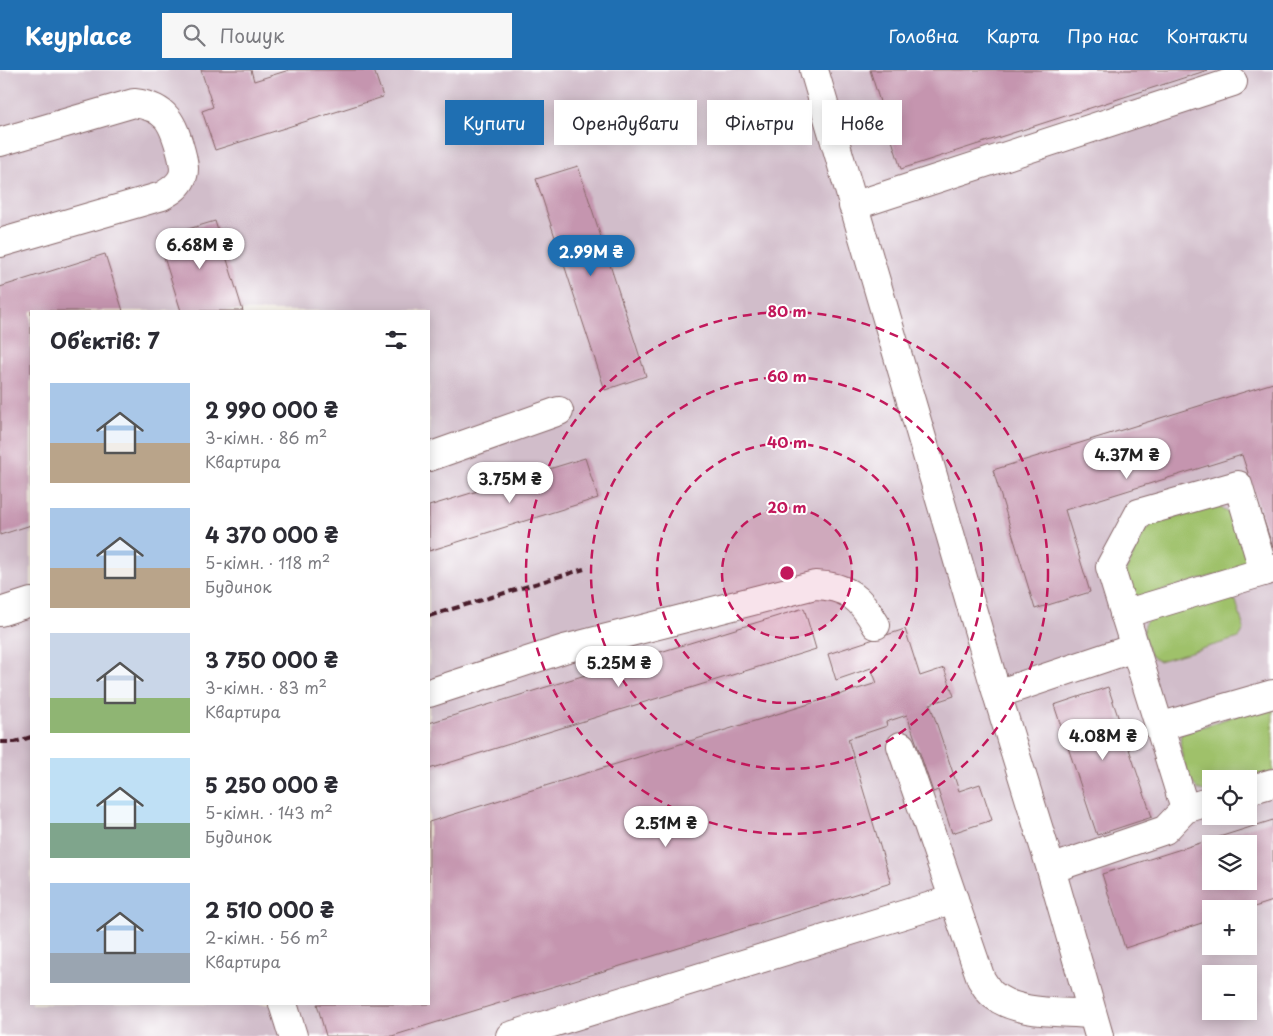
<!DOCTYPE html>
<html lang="uk">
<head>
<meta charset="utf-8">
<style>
  :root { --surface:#fff; --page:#f7f7f7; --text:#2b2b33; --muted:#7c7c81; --accent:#1f6fb2 }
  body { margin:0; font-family:"Playpen Sans",sans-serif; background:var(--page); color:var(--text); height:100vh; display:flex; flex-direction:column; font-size:19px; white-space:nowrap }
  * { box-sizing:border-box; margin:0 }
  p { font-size:16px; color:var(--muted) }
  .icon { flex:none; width:28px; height:28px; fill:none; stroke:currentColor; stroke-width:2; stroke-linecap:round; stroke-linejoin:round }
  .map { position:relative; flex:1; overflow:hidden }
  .drawer { position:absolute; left:30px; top:240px; width:400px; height:695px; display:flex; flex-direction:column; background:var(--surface); border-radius:0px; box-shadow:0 2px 12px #0003 }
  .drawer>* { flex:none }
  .guide { position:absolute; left:445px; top:30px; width:475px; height:45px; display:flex; gap:10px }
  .controls { position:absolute; left:1202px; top:700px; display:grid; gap:10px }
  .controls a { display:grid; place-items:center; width:55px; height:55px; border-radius:0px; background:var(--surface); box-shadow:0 2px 12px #0003; font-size:25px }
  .price { position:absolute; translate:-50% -42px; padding:0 11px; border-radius:18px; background:#fff; color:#222; font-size:16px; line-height:32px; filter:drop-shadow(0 1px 2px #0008) }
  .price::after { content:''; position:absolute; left:50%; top:30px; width:15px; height:11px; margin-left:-8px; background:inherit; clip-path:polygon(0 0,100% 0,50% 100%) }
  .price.active { background:var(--accent); color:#fff }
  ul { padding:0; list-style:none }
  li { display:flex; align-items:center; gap:15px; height:125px; padding:0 20px }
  li span { display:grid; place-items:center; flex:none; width:140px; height:100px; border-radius:0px; color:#555 }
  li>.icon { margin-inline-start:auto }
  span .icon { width:60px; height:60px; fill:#fffc; stroke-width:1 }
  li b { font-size:21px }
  h2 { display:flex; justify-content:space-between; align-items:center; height:60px; padding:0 20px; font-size:21px }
  .pill { padding:0 18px; border-radius:0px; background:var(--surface); box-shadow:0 2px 12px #0003; font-size:18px; line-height:45px }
  .pill.active { background:var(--accent); color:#fff }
  header { display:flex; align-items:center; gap:30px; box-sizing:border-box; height:70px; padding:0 25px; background:var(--accent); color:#fff }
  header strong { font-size:24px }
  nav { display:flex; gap:28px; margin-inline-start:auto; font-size:18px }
  .search { width:350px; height:45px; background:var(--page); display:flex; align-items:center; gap:12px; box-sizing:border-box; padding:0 18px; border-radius:0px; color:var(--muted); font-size:19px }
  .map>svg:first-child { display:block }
  .industrial { fill:#d1bdca; fill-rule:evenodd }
  .green { fill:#9fc16a; stroke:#74704a }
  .building { fill:#c595af; fill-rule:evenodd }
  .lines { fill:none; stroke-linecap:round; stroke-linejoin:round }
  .minor-casing { stroke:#876769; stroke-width:30 }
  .minor { stroke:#fff; stroke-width:28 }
  .rail { stroke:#4a1f2b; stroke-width:4; stroke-dasharray:8 4; stroke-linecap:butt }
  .ring { fill:none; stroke:#c2185b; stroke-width:2.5; stroke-dasharray:9 6 }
  .centre { fill:#c2185b; stroke:#fff; stroke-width:2.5 }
  .ring-label { font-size:15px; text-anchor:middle; font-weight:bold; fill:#c2185b; stroke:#fff; stroke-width:4; stroke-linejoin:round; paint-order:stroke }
</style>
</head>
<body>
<header>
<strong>Keyplace</strong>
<div class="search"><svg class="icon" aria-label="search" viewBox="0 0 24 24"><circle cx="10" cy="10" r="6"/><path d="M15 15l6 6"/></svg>Пошук</div>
<nav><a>Головна</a><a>Карта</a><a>Про нас</a><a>Контакти</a></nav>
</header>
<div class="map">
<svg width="1273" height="966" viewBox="0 0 1273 966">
  <rect width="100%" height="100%" fill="#fff"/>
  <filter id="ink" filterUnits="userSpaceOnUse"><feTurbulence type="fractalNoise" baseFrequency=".02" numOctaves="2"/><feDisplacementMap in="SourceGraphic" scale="10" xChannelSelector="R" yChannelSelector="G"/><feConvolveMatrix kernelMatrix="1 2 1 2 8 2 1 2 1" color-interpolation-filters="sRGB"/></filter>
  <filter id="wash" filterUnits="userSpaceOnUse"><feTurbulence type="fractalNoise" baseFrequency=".0096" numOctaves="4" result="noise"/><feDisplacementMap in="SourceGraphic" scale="20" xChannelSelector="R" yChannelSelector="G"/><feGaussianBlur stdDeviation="1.12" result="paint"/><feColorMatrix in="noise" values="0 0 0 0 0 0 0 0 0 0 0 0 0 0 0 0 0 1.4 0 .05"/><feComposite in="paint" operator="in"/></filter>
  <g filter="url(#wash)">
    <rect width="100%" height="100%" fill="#f7eedd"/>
    <!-- industrial -->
    <path class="industrial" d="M0,0H1273V966H0ZM31,241H429V934H31ZM1211,709H1249V746H1211ZM1211,774H1249V811H1211ZM1211,839H1249V876H1211ZM1211,904H1249V941H1211Z"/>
    <!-- green -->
    <g class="green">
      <path d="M1212,435C1239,440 1242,472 1250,495L1133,529L1125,503L1144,462L1154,453Z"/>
      <path d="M1226,526L1236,531L1244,559L1239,568L1159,591L1150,585C1147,574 1138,558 1148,550Z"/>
      <path d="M1273,633V702L1249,709H1211V721L1198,720C1187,708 1178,680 1181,664Z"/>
    </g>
    <g id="blocks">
      <!-- building -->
      <g class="building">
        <path d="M201,0H251L254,11L289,0H374L383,27L215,80L202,41L213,37Z"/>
        <path d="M870,0H1208L901,99Z"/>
        <path d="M578,96L646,306L605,320L536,109Z"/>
        <path d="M215,151L243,241H181L158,168Z"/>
        <path d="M105,184L123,241H31V455L0,465V217Z"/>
        <path d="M1273,313V478L1242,385L1065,440L1090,522L1035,539L993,400Z"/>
        <path d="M585,388L598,428L429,481V436Z"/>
        <path d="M804,538L816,579L429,699V653Z"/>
        <path d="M905,559L920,606L944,598L954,626L930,634L959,721L980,714L992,750L952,763L938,720L933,722L907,645L886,652L887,656L848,669L891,813L392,966H326L317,934H429V752L877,613L871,598L836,610L828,584Z"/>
        <path d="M1108,617L1152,747L1097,765L1054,635Z"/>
        <path d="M1273,750V831L1248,839H1211V850L1125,878L1102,804ZM1211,774H1249V811H1211Z"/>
      </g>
    </g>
  </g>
  <g filter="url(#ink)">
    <use href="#blocks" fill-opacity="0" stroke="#876769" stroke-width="1"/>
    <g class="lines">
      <defs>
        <g id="minor">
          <path d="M814,0L997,624L1051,799L1099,966"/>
          <path d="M0,72L134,33C167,37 173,53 181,82C183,90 186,100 182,108C178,117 170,121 162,126L0,173"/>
          <path d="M853,136L1233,12"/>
          <path d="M429,387L559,341"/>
          <path d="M0,542L31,532"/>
          <path d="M1124,544L1273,499"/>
          <path d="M429,623L564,579L815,515C847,516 861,528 876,555"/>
          <path d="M997,624L1134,578"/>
          <path d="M1159,657L1273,624"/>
          <path d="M901,676L981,909C985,915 988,921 993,925C1018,945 1060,941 1091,944"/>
          <path d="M1249,720L1273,713"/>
          <path d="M1185,739L1110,497L1139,443L1238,415L1264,502"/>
          <path d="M1051,799L1165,760L1185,739L1211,731"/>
          <path d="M283,934L293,966"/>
          <path d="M510,966L954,829"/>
        </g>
      </defs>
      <!-- minor casing -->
      <use href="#minor" class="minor-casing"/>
      <!-- minor -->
      <use href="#minor" class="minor"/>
      <!-- rail -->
      <g class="rail">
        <path d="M429,546L584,499"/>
        <path d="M0,672H15L31,667"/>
      </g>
    </g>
  </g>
  <!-- distance rings -->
  <circle cx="787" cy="503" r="65" fill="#c2185b" fill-opacity=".12"/>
  <g class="ring">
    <circle cx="787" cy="503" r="65"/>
    <circle cx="787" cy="503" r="130"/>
    <circle cx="787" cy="503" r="196"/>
    <circle cx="787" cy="503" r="261"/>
  </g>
  <circle cx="787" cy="503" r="8" class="centre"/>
  <g class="ring-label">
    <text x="787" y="247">80 m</text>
    <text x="787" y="312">60 m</text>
    <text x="787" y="378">40 m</text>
    <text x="787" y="443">20 m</text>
  </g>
</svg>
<div class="controls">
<a><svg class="icon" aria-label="locate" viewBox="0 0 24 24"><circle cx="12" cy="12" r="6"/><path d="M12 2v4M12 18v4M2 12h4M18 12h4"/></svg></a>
<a><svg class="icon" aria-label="layers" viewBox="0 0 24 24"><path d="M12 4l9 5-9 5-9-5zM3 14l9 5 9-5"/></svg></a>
<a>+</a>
<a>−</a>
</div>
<b class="price" style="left:200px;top:200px">6.68M ₴</b>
<b class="price active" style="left:591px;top:207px">2.99M ₴</b>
<b class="price" style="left:1127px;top:410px">4.37M ₴</b>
<b class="price" style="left:510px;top:434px">3.75M ₴</b>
<b class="price" style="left:619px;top:618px">5.25M ₴</b>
<b class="price" style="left:1103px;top:691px">4.08M ₴</b>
<b class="price" style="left:666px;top:778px">2.51M ₴</b>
<div class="guide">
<a class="pill active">Купити</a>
<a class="pill">Орендувати</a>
<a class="pill">Фільтри</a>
<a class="pill">Нове</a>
</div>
<section class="drawer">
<h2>Об’єктів: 7<svg class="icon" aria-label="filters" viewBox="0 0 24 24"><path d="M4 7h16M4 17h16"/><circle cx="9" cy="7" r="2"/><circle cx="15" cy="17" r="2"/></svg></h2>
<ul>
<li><span style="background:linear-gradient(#a9c7e8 60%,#b9a48a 0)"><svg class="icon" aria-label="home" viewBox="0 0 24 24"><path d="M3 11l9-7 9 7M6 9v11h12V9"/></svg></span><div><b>2 990 000 ₴</b><p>3-кімн. · 86 m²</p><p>Квартира</p></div></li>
<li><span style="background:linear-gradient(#a9c7e8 60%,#b9a48a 0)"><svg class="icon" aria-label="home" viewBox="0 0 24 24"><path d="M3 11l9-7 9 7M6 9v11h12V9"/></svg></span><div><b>4 370 000 ₴</b><p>5-кімн. · 118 m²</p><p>Будинок</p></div></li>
<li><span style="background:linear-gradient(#c9d6e8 65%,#8fb573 0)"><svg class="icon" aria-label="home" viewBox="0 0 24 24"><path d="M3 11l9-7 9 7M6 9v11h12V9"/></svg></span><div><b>3 750 000 ₴</b><p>3-кімн. · 83 m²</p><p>Квартира</p></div></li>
<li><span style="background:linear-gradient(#bfe0f5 65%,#7fa58c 0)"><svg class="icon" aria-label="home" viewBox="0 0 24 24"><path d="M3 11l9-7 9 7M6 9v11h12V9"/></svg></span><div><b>5 250 000 ₴</b><p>5-кімн. · 143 m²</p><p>Будинок</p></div></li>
<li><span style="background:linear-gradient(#a9c7e8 70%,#9aa5b1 0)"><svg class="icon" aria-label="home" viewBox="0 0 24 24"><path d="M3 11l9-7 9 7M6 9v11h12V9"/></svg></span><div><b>2 510 000 ₴</b><p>2-кімн. · 56 m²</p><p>Квартира</p></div></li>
</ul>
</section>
</div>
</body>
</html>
